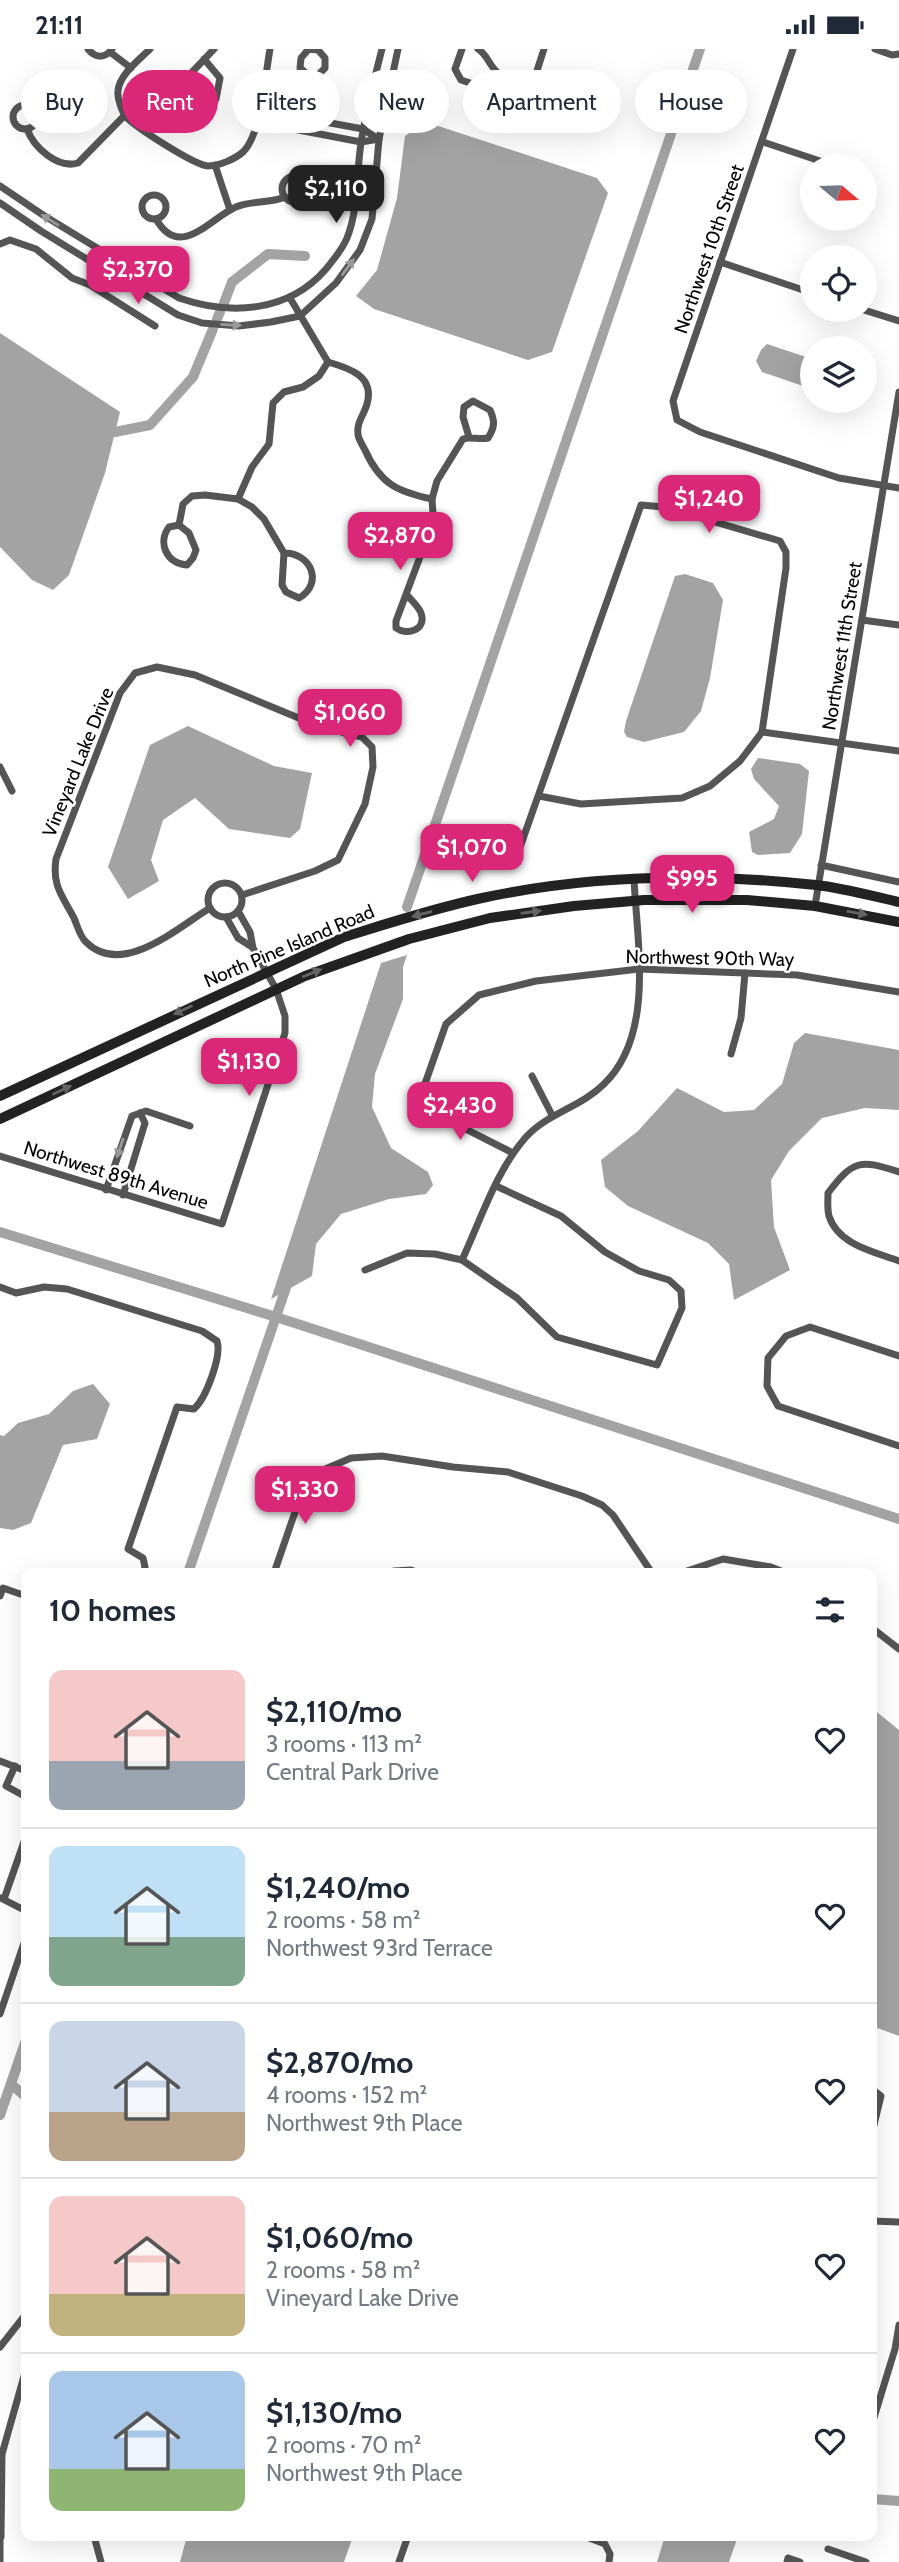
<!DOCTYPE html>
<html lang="en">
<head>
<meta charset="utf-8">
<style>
  :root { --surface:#fff; --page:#f2f2f3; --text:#1f2937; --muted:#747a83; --line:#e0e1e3; --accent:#db2777 }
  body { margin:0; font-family:Cabin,sans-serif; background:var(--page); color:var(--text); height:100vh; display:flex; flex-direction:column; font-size:26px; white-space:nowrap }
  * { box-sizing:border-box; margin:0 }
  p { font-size:23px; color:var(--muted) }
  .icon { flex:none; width:38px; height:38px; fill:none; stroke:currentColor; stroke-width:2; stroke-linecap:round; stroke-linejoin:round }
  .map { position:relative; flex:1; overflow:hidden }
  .sheet { position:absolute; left:21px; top:1519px; width:856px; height:973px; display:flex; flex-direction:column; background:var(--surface); border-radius:14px; box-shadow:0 7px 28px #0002 }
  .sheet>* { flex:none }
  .banner { position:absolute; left:21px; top:21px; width:858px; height:63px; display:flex; gap:14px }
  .needle { width:46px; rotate:109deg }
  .buttons { position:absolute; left:800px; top:105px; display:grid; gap:14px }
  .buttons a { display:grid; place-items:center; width:77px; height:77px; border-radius:50%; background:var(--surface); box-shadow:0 7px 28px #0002; font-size:35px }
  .price { position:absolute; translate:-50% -60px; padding:0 16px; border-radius:14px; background:var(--accent); color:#fff; font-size:23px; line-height:46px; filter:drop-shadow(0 2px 4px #0008) }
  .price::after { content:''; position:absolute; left:50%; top:42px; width:21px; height:16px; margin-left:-10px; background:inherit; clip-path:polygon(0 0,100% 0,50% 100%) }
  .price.selected { background:#222; color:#fff }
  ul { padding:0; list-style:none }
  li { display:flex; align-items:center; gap:21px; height:175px; padding:0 28px }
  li+li { border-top:2px solid var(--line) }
  li span { display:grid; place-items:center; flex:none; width:196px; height:140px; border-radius:14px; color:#555 }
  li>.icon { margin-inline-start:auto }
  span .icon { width:84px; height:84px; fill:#fffc; stroke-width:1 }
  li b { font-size:30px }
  h2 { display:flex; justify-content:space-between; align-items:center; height:84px; padding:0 28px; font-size:30px }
  .pill { padding:0 24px; border-radius:32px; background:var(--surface); box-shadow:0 7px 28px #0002; font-size:24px; line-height:63px }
  .pill.selected { background:var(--accent); color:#fff }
  .status { display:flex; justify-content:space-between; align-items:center; height:49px; padding:0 35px; background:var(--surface); direction:ltr }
  .status svg { height:19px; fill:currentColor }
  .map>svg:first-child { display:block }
  .water { fill:#a3a3a3 }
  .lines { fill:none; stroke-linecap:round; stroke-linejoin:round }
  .canal { stroke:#a3a3a3; stroke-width:10 }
  .minor { stroke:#555; stroke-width:7 }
  .secondary { stroke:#222; stroke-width:10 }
  .oneway { fill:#999 }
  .oneway2 { fill:#646464 }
  .labels { text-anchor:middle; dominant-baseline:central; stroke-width:5; stroke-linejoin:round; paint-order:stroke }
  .street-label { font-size:19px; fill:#000; stroke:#fff }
</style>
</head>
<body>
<div class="status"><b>21:11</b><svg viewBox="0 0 49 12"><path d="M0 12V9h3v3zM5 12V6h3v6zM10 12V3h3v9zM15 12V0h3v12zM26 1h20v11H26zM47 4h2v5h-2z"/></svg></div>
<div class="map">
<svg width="899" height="2513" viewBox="0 0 899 2513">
  <rect width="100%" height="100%" fill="#fff"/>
  <!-- water -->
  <g class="water">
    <path d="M426,73L597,129L608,144L552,303L528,311L374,260L356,247L377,221L397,149L405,87Z"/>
    <path d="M0,284L120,363L105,424L69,526L53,541L32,531L0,498Z"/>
    <path d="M767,295L812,310V340L762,323L756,312L761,301Z"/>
    <path d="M685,525L713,534L723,551L710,629L701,662L684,683L644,693L627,688L624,683L626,672L675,527Z"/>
    <path d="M188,677L274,717L312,724L300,780L290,789L229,780L195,749L163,771L151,811L159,832L128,850L108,818L150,696Z"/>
    <path d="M758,709L800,715L809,722L802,785L790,804L758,806L752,803L749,783L774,770L779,757L754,730L751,720Z"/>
    <path d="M407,906L403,918V950L375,1025L372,1058L391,1099L428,1123L433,1136L426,1145L389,1150L341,1165L316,1195L312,1227L271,1250L381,914Z"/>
    <path d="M805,984L899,1001V1061L865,1059L822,1069L789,1102L771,1131L774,1178L790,1221L734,1251L729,1215L708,1194L628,1157L605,1138L601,1111L638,1082L677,1039L724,1063L754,1061L782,1035L794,994Z"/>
    <path d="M93,1335L110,1355L97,1390L63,1396L31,1474L13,1481L0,1479V1386L4,1387L18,1374L49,1365L73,1342Z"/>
    <path d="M872,1659L899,1681V1987L872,1977Z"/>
    <path d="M187,2487H353L344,2513H180Z"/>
    <path d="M665,2487H738L729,2513H657Z"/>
  </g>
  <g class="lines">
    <!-- canal -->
    <g class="canal">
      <path d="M224,254L232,233L268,205L305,207"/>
      <path d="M217,270L220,263"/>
      <path d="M115,383L150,376L193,328L213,280"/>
      <path d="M407,858L700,0"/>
      <path d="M0,1183L276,1268L899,1470"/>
      <path d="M188,1524L289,1230"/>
      <path d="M11,2035L26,2048"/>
      <path d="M0,2066L26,1991"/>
      <path d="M872,2450L899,2452"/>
    </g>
    <!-- minor -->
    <g class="minor">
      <path d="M88,0C95,9 105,10 112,0"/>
      <path d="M150,0C139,11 119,26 118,42C117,49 122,63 126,68C137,79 194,116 208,117C219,117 235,110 243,103C262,84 265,26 270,0"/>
      <path d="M307,0L318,1L325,9V19L318,26H308L300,19L301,9L308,1"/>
      <path d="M462,0L455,20L461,31L498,43L503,25"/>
      <path d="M478,0C488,6 489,17 498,24L598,57"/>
      <path d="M793,0L673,352L677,371L700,383L839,429L899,439"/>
      <path d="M875,0L892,6L899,5"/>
      <path d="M110,3L131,19"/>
      <path d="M204,10L220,29L216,50L209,61C193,64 179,56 177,39L214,0"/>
      <path d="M533,34L544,0"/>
      <circle cx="25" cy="68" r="12"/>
      <path d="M260,61L363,80L378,90"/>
      <path d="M257,73L361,93L379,90"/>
      <path d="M27,80C34,99 58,120 78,114L125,66"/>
      <path d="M763,93L835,117"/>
      <path d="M215,116L230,161"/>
      <circle cx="295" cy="140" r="13"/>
      <path d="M0,137L43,166L179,249C231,267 289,263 326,220C334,210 342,201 347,189C359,159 356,126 361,94C366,62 374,31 382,0"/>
      <circle cx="154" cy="158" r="12"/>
      <path d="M0,154L41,182L178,266L202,274L239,277L271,273L300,267L336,234L360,201L372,170L379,90L398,0"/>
      <path d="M156,170C180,212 210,169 236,158C251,151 269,155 285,148"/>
      <path d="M0,195L10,191L36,200L72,229L90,236L155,277"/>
      <path d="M720,213L812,244"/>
      <path d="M290,249L328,313"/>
      <path d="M864,261L899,272"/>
      <path d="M328,313C349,319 375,327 367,355C364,366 356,374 358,386C359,391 363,397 365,401C380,435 398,443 432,450"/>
      <path d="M238,450L252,418L269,395L273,354L284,343L303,338L319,327L328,313"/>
      <path d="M179,476L189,484L196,501L193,509L187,516C167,515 157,494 169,478L179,476L183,455L192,447L205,446L238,450L252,458L264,470L284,504L282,536L286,543L299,549C324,534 311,504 284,504"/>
      <path d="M407,546C411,551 419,558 421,564C427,581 407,587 396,579V572L420,508L434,479L432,450L437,432L463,390C471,387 479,391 488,389C495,378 495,372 490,361L473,352L464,358L463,368L469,388"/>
      <path d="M862,571L899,576"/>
      <path d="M762,683L899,702"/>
      <path d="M0,718L12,742"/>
      <path d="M519,801L641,456L664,458L780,492L786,503V519L762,683L740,712L710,737L682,749L581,755L539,747"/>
      <path d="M821,816L899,833"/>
      <circle cx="225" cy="851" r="17"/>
      <path d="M815,857L899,343"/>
      <path d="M210,859C177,879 122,929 86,893C80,888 77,876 74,869C62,846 52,837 56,810L120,644L135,624L157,618L195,626L318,677L362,688L372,698L373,718L365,755L338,811L315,822L242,846"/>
      <path d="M226,868L238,889L252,898"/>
      <path d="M731,1005L741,969L745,924"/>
      <path d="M532,1027L552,1066"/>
      <path d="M513,1104L436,1065L423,1056L421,1046L446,975L479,946L536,932L639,920L797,926L899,943"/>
      <path d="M0,1107L222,1175L285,984V967L276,940L253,899L250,883L238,862"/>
      <path d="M899,1123C860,1110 853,1111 828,1144C828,1151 827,1160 829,1167C838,1196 875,1203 899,1212"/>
      <path d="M106,1141L132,1067L146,1062L190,1077"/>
      <path d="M123,1146L145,1074L140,1064"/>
      <path d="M462,1211C481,1170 496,1122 526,1088C548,1064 581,1058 604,1035C655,986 637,894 634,830"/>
      <path d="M365,1221L407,1204L435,1205L462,1211L517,1249L557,1288L657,1316L682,1259L681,1242L669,1231L639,1222L605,1203L561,1167L496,1137"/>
      <path d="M0,1238L16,1244L44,1238L67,1240L202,1282L217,1292C222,1307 206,1349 194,1360L177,1358L128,1500L143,1509L145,1518L143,1524"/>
      <path d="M899,1307L810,1278L786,1287L768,1309L767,1337L778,1357L899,1397"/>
      <path d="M274,1524L304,1437L323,1421L351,1409L382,1407L453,1418L508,1423L582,1447L602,1456L613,1466L652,1524"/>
      <path d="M394,1524V1522L411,1521L419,1524"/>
      <path d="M681,1524L723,1510L771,1518L786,1524"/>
      <path d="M0,1547L3,1539L26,1547"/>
      <path d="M872,1579L899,1600"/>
      <path d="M0,1712L26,1722"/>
      <path d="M15,1717L6,1737L26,1748"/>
      <path d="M1,1849L26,1862"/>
      <path d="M4,1850L26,1787"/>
      <path d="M0,1965L26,1888"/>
      <path d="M872,2040L881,2047L872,2084"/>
      <path d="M872,2172L899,2173"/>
      <path d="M0,2298L26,2265"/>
      <path d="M872,2375L895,2300L899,2276"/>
      <path d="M94,2487L101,2513"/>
      <path d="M584,2487L605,2495L610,2505L609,2513"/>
      <path d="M0,2488V2513"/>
      <path d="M1,2488L2,2405L26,2320"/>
      <path d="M828,2500L866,2513"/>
      <path d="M399,2513L408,2487"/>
      <path d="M787,2513L788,2509L800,2513"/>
    </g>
    <!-- secondary -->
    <g class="secondary">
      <path d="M0,1047L344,888C389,874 435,859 482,849C590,826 706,824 816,836C843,839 872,847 899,853"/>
      <path d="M0,1070L305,927L409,890L490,869L574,857L644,851H747L815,857L899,873"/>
    </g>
  </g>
  <!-- one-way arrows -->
  <defs><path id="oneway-solid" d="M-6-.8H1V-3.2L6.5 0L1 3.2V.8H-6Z" transform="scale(1.75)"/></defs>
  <g class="oneway">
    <use href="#oneway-solid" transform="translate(50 171) rotate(-148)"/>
    <use href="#oneway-solid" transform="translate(348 218) rotate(-54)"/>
    <use href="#oneway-solid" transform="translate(231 276) rotate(3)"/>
    <use href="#oneway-solid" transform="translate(120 1099) rotate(109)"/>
  </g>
  <g class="oneway2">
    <use href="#oneway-solid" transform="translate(531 863) rotate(-8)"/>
    <use href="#oneway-solid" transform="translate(857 864) rotate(10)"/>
    <use href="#oneway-solid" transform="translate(422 865) rotate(165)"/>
    <use href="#oneway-solid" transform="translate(312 924) rotate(-22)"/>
    <use href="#oneway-solid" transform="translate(183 961) rotate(155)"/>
    <use href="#oneway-solid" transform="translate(62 1041) rotate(-25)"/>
  </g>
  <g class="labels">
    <!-- street labels -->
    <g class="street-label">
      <text transform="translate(709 200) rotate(-71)">Northwest 10th Street</text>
      <text transform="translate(842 597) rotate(-81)">Northwest 11th Street</text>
      <text transform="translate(78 713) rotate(-68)">Vineyard Lake Drive</text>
      <text transform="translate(289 897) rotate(-23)">North Pine Island Road</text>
      <text transform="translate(710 909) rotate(1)">Northwest 90th Way</text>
      <text transform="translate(116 1126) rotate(17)">Northwest 89th Avenue</text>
    </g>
  </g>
</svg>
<div class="buttons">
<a><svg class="needle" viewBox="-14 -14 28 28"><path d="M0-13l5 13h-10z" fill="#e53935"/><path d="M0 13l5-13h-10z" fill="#747a83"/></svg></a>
<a><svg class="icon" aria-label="locate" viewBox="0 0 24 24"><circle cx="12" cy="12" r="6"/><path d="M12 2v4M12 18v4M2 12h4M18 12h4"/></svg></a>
<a><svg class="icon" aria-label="layers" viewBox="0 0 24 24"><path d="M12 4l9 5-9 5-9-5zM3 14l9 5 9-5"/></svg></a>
</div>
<b class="price selected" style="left:336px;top:176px">$2,110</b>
<b class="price" style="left:138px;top:257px">$2,370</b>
<b class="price" style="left:709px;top:486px">$1,240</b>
<b class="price" style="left:400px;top:523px">$2,870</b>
<b class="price" style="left:350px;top:700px">$1,060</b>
<b class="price" style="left:472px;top:835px">$1,070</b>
<b class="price" style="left:692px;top:866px">$995</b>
<b class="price" style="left:249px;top:1049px">$1,130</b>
<b class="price" style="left:460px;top:1093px">$2,430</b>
<b class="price" style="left:305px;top:1477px">$1,330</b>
<div class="banner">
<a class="pill">Buy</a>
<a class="pill selected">Rent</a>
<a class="pill">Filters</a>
<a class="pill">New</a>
<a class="pill">Apartment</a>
<a class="pill">House</a>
</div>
<section class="sheet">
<h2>10 homes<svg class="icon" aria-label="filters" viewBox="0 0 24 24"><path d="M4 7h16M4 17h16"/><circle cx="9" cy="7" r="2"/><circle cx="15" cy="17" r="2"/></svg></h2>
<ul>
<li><span style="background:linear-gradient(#f6c9c9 65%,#9aa5b1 0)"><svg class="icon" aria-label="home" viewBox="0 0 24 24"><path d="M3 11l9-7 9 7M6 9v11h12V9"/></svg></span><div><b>$2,110/mo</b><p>3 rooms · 113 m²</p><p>Central Park Drive</p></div><svg class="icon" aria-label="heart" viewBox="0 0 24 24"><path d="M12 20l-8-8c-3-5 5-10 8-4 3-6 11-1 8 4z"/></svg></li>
<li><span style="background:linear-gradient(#bfe0f5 65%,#7fa58c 0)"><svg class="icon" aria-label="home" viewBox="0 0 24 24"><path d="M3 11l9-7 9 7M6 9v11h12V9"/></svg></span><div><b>$1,240/mo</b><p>2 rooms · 58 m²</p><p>Northwest 93rd Terrace</p></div><svg class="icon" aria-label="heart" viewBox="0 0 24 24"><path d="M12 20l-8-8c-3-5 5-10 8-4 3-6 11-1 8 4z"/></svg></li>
<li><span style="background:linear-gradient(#c9d6e8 65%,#b9a48a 0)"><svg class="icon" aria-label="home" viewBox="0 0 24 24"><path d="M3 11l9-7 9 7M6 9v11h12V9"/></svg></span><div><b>$2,870/mo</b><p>4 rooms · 152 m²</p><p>Northwest 9th Place</p></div><svg class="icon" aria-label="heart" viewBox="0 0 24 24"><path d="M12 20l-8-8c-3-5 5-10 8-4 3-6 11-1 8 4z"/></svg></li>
<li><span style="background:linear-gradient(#f6c9c9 70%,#c2b280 0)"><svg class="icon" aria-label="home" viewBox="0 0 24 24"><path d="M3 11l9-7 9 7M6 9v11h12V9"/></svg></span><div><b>$1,060/mo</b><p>2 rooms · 58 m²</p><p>Vineyard Lake Drive</p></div><svg class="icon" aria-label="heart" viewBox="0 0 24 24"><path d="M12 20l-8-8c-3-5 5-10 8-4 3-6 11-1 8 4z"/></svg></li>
<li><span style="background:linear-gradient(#a9c7e8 70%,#8fb573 0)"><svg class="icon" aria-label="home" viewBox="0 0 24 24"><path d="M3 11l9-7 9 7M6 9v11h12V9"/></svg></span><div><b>$1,130/mo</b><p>2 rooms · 70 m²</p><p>Northwest 9th Place</p></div><svg class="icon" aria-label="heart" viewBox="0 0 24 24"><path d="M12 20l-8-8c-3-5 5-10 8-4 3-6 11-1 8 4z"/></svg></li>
</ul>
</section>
</div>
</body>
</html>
